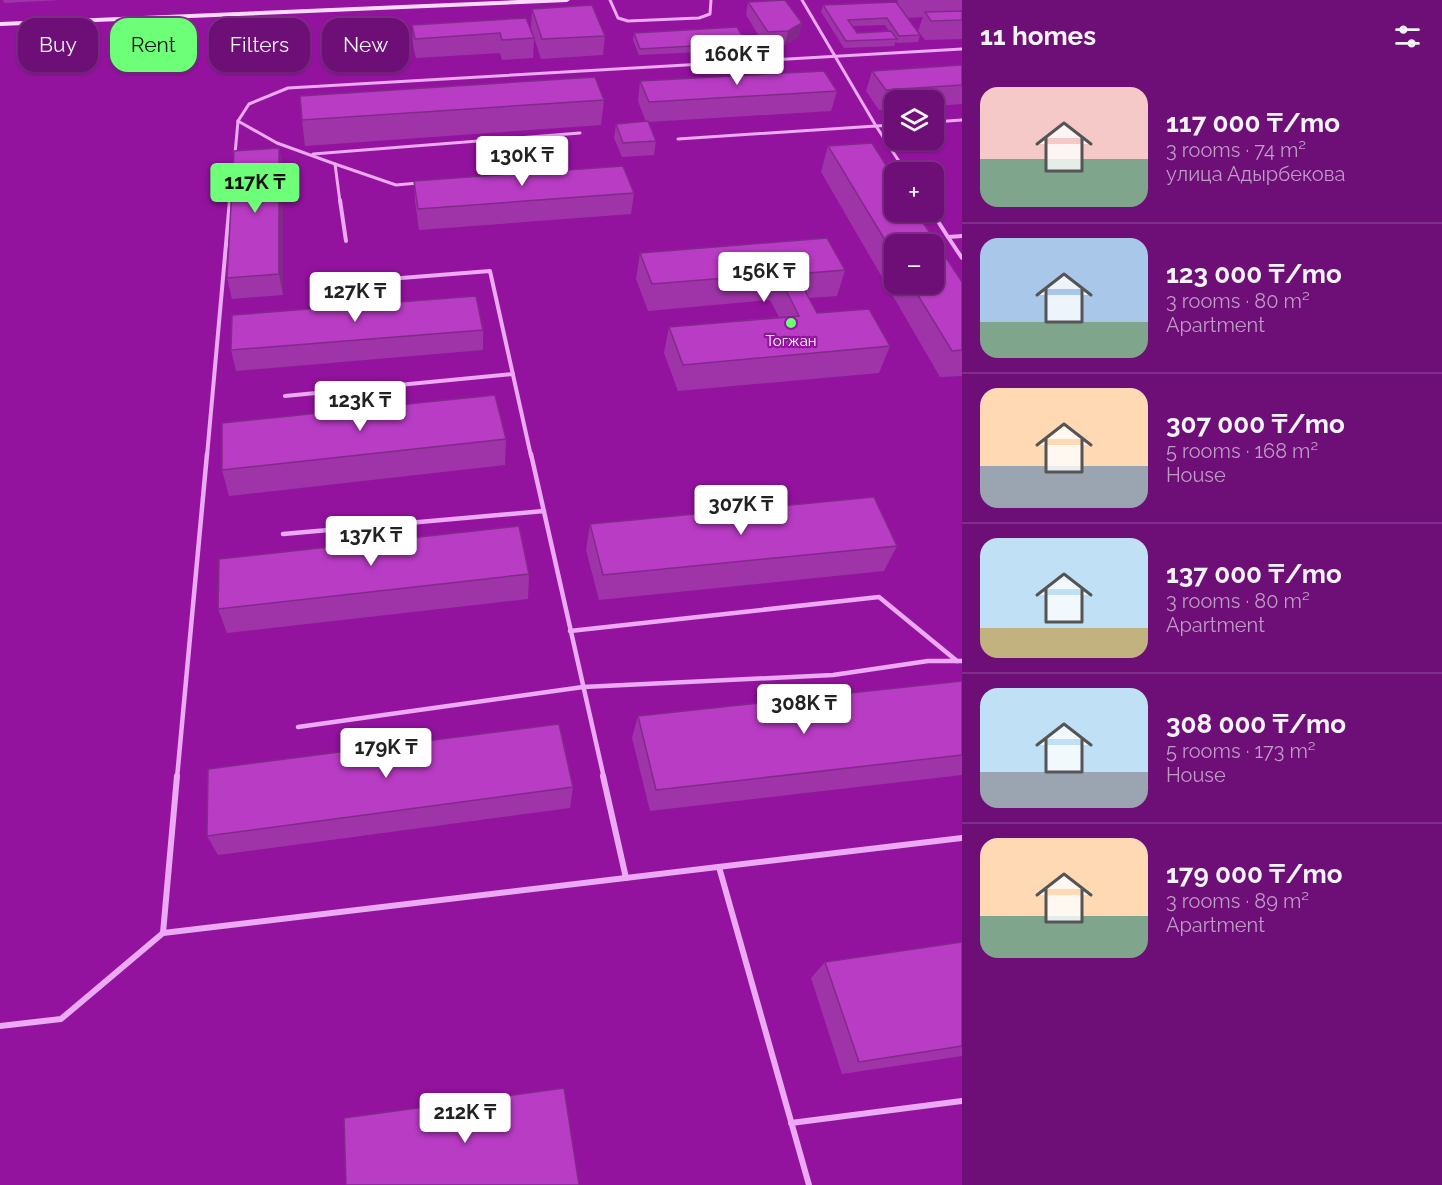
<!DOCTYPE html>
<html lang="en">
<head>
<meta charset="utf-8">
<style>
  :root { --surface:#6e0e77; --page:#73177c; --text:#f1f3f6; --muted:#bf9cc6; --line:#802e89; --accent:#6dff77 }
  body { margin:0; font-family:Raleway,sans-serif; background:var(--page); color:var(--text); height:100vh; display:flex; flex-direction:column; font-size:22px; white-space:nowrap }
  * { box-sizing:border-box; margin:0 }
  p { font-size:20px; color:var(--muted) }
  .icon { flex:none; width:33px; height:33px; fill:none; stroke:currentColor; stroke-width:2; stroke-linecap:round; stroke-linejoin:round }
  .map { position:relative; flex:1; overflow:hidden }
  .drawer { display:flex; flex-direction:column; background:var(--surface); width:480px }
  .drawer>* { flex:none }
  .top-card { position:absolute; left:18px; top:18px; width:570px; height:54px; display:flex; gap:12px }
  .buttons { position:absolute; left:884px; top:90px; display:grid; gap:12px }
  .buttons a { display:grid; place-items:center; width:60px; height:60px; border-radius:12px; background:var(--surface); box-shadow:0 2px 4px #0004,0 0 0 2px var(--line); font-size:30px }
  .price { position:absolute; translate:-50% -51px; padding:0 14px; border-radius:6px; background:#fff; color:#222; font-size:20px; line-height:39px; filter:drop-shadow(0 2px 3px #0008) }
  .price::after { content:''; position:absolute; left:50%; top:36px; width:18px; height:14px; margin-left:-9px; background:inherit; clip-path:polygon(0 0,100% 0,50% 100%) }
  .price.current { background:var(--accent); color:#111 }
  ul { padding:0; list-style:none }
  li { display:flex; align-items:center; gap:18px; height:150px; padding:0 18px }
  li+li { border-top:2px solid var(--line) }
  li span { display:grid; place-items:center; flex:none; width:168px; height:120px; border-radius:18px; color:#555 }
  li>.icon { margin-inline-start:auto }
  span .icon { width:72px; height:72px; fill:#fffc; stroke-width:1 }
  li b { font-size:26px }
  h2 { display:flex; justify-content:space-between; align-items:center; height:72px; padding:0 18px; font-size:26px }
  .chip { padding:0 21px; border-radius:18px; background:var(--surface); box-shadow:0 2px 4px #0004,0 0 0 2px var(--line); font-size:21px; line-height:54px }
  .chip.current { background:var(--accent); color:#111 }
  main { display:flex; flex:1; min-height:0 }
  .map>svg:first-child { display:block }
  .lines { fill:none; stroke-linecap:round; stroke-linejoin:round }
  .lane-far3 { stroke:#edaaf4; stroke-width:3 }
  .lane-far2 { stroke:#edaaf4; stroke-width:4 }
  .lane-far1 { stroke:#edaaf4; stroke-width:4.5 }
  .lane { stroke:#edaaf4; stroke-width:6 }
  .secondary { fill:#fbdafd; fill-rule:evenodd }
  .wall { fill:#9f34a9; fill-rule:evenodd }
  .shaded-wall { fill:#822a8a }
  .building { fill:#b93cc5; stroke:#822a8a; stroke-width:1.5 }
  .poi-dot { fill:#6dff77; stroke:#93139f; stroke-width:2 }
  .labels { text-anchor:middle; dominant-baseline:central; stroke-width:4.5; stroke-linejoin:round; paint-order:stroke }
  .far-poi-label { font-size:15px; fill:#fff; stroke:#93139f }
</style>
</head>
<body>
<main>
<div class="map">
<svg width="962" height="1185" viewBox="0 0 962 1185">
  <rect width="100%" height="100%" fill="#93139f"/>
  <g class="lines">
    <!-- lane-far3 -->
    <g class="lane-far3">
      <path d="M610,0L618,18L628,21L699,18L710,14L711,0"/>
      <path d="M802,0L876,126L894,125"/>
      <path d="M933,122L962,120"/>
      <path d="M678,139L876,126L906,172"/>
      <path d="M235,154L238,121"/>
      <path d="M313,154L580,133"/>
      <path d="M335,164L340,202"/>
      <path d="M418,183L396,185L335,164L277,143L238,121L249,104L288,88L962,49"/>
      <path d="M230,202L233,168"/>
    </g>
    <!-- lane-far2 -->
    <g class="lane-far2">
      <path d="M340,200L346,241"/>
      <path d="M932,212L948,237L962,236"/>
      <path d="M948,237L962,258"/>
      <path d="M376,280L490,271L531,456"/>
      <path d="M285,396L513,374"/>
      <path d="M207,456L230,200"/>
    </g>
    <!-- lane-far1 -->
    <g class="lane-far1">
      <path d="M531,454L604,778"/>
      <path d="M283,534L544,511"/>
      <path d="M570,631L879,597L957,661"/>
      <path d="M298,727L583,687L833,675L928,661H962"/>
      <path d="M177,778L207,454"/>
    </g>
    <!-- lane -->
    <g class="lane">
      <path d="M603,776L626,878"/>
      <path d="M719,867L809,1185"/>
      <path d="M163,933L177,776"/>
      <path d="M0,1026L61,1019L163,933L962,838"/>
      <path d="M791,1123L962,1101"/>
    </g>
    <!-- secondary -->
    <path class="secondary" d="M519,0H570L567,2L0,26V22Z"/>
  </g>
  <!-- wall -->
  <g class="wall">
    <path d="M3,0H61L4,3Z"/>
    <path d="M898,0H962V39L925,40L918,31L923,17L908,18L920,35L918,42L897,43L896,41L894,46L844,48L821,12L823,5L897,4ZM885,25L889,31L857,33L852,26Z"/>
    <path d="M748,2L802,23L798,37L785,45L765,46L746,15Z"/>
    <path d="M532,9L605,36L603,55L541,59L531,28Z"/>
    <path d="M526,18L534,38L533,58L502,60L500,53L416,58L413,45L412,25Z"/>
    <path d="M634,33L746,43L744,50L639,55L633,40Z"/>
    <path d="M962,65V104L933,106V100H894V109L879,110L866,91L872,71Z"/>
    <path d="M640,81L837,91L831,111L648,122L656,141L654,155L622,157L614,138L616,124L646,122L638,101Z"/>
    <path d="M604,100L601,125L305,146L302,120Z"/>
    <path d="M828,146L962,282V376L940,377L821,172ZM894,244L933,284H894Z"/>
    <path d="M279,148L283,168V295L232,299L227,278Z"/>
    <path d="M414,181L634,193L631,214L419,230L415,201Z"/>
    <path d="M640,253L845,270L837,296L809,298L817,313L890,346L879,373L678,391L664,353L669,327L779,317L770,300L648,311L636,279Z"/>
    <path d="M483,330V350L236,371L231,350Z"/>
    <path d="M506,439L505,465L229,496L222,470Z"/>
    <path d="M590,524L897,546L884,571L599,600L586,550Z"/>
    <path d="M529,574L528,599L227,633L218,609Z"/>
    <path d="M962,681V775L650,811L632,738L638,716Z"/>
    <path d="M573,787L570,808L218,855L207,836Z"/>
    <path d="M962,942V1056L842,1074L811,978L825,962Z"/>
  </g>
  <!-- shaded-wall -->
  <g class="shaded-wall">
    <path d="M802,23L798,37L785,45L788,31Z"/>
    <path d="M279,148L283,168V295L279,274Z"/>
  </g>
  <!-- building -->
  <g class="building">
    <path d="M785,0L802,23L788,31L768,32L748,2Z"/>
    <path d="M896,2L920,35L899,36L887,18L848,20L857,33L891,31L897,39L846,41L823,5Z"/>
    <path d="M592,5L605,36L542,39L532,9Z"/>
    <path d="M962,11V20L931,21L925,12Z"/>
    <path d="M526,18L534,38L502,40L500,33L415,39L412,25Z"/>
    <path d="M737,27L746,43L640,49L634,33Z"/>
    <path d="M962,65V85L886,90L872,71Z"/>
    <path d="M824,71L837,91L649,102L640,81Z"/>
    <path d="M595,77L604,100L302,120L300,96Z"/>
    <path d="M648,121L656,141L623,143L616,124Z"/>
    <path d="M872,143L894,178V212H916L962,282V350L952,351L911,284H933V244H894V255L828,146Z"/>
    <path d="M279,148V274L227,278L234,151Z"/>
    <path d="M623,166L634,193L418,209L414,181Z"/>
    <path d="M827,238L845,270L796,274L817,313L869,309L890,346L683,365L669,327L799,316L778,274L652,284L640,253Z"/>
    <path d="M476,296L483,330L231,350L232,315Z"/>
    <path d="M495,395L506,439L222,470V423Z"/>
    <path d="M874,497L897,546L603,575L590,524Z"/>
    <path d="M519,526L529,574L218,609L219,559Z"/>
    <path d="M962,681V755L656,790L638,716Z"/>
    <path d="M559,724L573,787L207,836L208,769Z"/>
    <path d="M962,942V1046L859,1062L825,962Z"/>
    <path d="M564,1088L579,1185H346L344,1118Z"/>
  </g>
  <!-- markers -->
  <circle class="poi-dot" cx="791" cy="323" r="6"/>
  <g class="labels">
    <!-- far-poi labels -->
    <g class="far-poi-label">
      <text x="791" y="341">Тогжан</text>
    </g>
  </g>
</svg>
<div class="buttons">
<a><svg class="icon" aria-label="layers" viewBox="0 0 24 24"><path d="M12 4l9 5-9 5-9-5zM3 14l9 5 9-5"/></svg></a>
<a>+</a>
<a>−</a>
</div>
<b class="price" style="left:737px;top:86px">160K ₸</b>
<b class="price" style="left:522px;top:187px">130K ₸</b>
<b class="price current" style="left:255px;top:214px">117K ₸</b>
<b class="price" style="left:764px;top:303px">156K ₸</b>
<b class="price" style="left:355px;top:323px">127K ₸</b>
<b class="price" style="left:360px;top:432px">123K ₸</b>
<b class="price" style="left:741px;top:536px">307K ₸</b>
<b class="price" style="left:371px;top:567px">137K ₸</b>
<b class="price" style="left:804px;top:735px">308K ₸</b>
<b class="price" style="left:386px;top:779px">179K ₸</b>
<b class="price" style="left:465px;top:1144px">212K ₸</b>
<div class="top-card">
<a class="chip">Buy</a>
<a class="chip current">Rent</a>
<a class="chip">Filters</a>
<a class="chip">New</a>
</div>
</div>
<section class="drawer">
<h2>11 homes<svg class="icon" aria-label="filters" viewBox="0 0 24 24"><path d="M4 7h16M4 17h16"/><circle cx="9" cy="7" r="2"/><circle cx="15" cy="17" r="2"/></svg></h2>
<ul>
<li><span style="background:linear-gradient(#f6c9c9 60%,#7fa58c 0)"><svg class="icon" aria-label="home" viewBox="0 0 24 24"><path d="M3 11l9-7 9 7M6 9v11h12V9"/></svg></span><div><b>117 000 ₸/mo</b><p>3 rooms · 74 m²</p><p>улица Адырбекова</p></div></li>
<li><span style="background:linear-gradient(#a9c7e8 70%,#7fa58c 0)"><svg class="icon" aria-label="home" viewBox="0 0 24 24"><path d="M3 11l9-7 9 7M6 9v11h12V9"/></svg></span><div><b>123 000 ₸/mo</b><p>3 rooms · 80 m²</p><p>Apartment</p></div></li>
<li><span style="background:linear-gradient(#ffd9b3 65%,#9aa5b1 0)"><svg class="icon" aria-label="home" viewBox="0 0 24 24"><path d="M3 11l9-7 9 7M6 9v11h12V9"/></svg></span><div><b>307 000 ₸/mo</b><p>5 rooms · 168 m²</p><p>House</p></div></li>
<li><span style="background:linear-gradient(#bfe0f5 75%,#c2b280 0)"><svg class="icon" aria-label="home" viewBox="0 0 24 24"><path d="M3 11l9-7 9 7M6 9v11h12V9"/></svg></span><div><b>137 000 ₸/mo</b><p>3 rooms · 80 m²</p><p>Apartment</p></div></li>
<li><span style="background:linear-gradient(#bfe0f5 70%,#9aa5b1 0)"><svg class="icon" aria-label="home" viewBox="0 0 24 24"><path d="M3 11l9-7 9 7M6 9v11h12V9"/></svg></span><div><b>308 000 ₸/mo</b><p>5 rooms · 173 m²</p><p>House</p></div></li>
<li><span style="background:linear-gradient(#ffd9b3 65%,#7fa58c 0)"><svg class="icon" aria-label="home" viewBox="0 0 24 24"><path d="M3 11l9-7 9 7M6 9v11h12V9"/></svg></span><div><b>179 000 ₸/mo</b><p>3 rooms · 89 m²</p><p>Apartment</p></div></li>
</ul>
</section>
</main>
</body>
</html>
